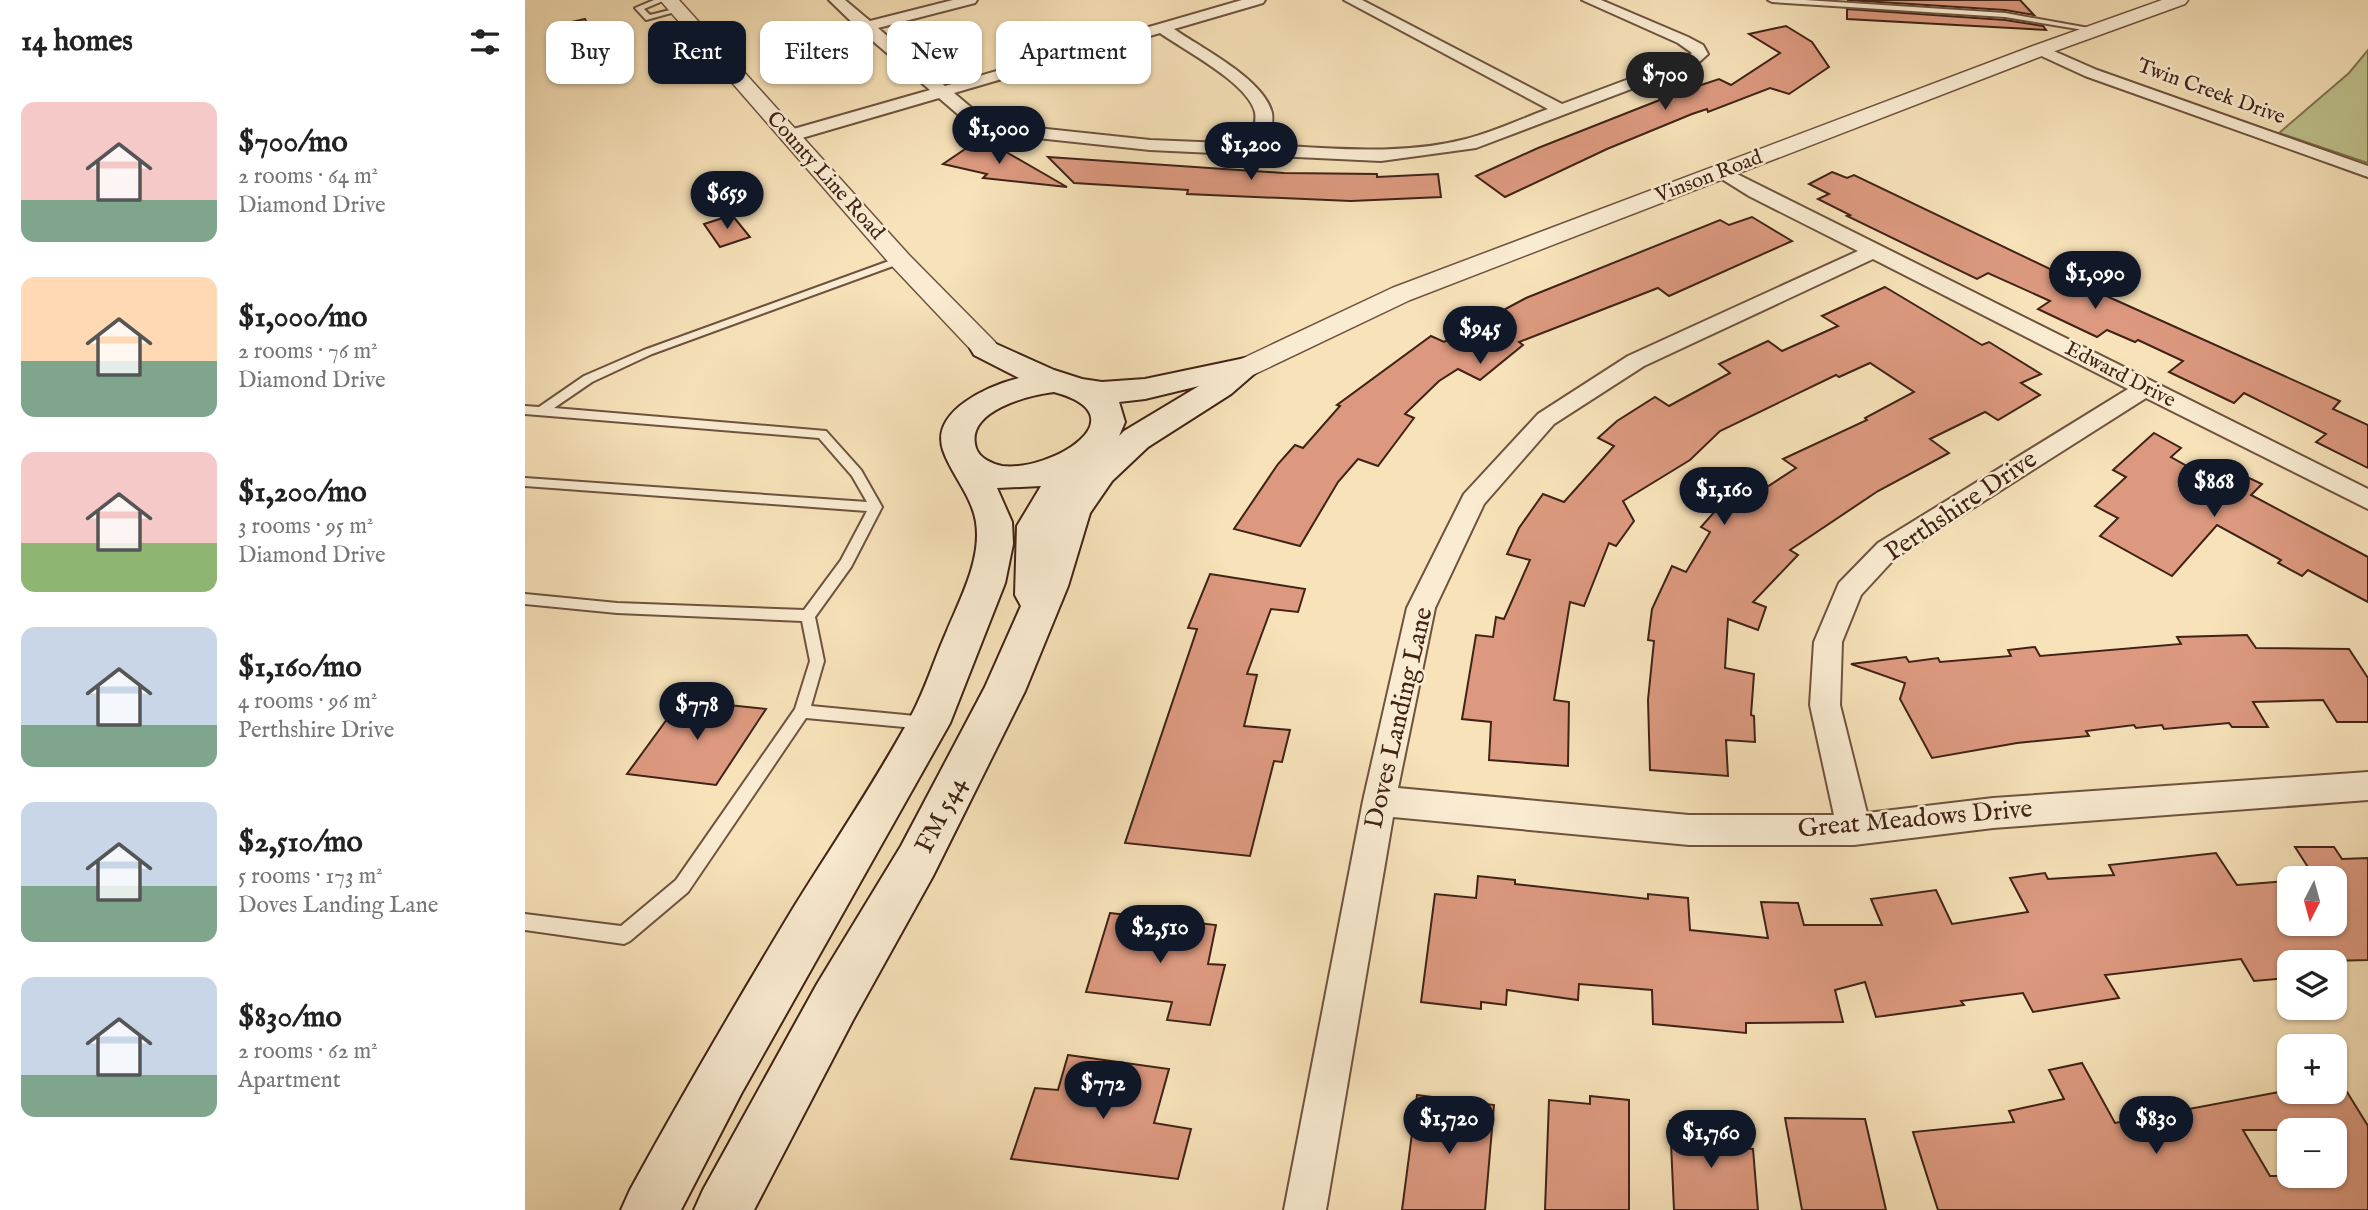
<!DOCTYPE html>
<html lang="en">
<head>
<meta charset="utf-8">
<style>
  :root { --surface:#fff; --page:#f2f2f2; --text:#222; --muted:#767676; --accent:#111827 }
  body { margin:0; font-family:"IM FELL English",serif; background:var(--page); color:var(--text); height:100vh; display:flex; flex-direction:column; font-size:26px; white-space:nowrap }
  * { box-sizing:border-box; margin:0 }
  p { font-size:23px; color:var(--muted) }
  .icon { flex:none; width:38px; height:38px; fill:none; stroke:currentColor; stroke-width:2; stroke-linecap:round; stroke-linejoin:round }
  .map { position:relative; flex:1; overflow:hidden }
  .panel { display:flex; flex-direction:column; background:var(--surface); width:525px }
  .panel>* { flex:none }
  .hud { position:absolute; left:21px; top:21px; width:665px; height:63px; display:flex; gap:14px }
  .needle { width:46px; rotate:186deg }
  .buttons { position:absolute; left:1752px; top:866px; display:grid; gap:14px }
  .buttons a { display:grid; place-items:center; width:70px; height:70px; border-radius:14px; background:var(--surface); box-shadow:0 2px 5px #0004; font-size:35px }
  .price { position:absolute; translate:-50% -60px; padding:0 16px; border-radius:24px; background:var(--accent); color:#fff; font-size:23px; line-height:46px; filter:drop-shadow(0 2px 4px #0008) }
  .price::after { content:''; position:absolute; left:50%; top:42px; width:21px; height:16px; margin-left:-10px; background:inherit; clip-path:polygon(0 0,100% 0,50% 100%) }
  .price.on { background:#222; color:#fff }
  ul { padding:0; list-style:none }
  li { display:flex; align-items:center; gap:21px; height:175px; padding:0 21px }
  li span { display:grid; place-items:center; flex:none; width:196px; height:140px; border-radius:14px; color:#555 }
  li>.icon { margin-inline-start:auto }
  span .icon { width:84px; height:84px; fill:#fffc; stroke-width:1 }
  li b { font-size:30px }
  h2 { display:flex; justify-content:space-between; align-items:center; height:84px; padding:0 21px; font-size:30px }
  .tag { padding:0 24px; border-radius:14px; background:var(--surface); box-shadow:0 2px 5px #0004; font-size:24px; line-height:63px }
  .tag.on { background:var(--accent); color:#fff }
  main { display:flex; flex:1; min-height:0 }
  .map>svg:first-child { display:block }
  .green { fill:#bfc38e; stroke:#807352; stroke-width:2 }
  .building { fill:#dc997f; stroke:#402316; stroke-width:2; fill-rule:evenodd }
  .lines { fill:none; stroke-linecap:round; stroke-linejoin:round }
  .service-casing { stroke:#6e533f; stroke-width:4 }
  .minor-casing { stroke:#6e533f; stroke-width:4 }
  .tertiary-casing { stroke:#6e533f; stroke-width:3 }
  .secondary-casing { stroke:#402316; stroke-width:4 }
  .service { fill:#faecd2; fill-rule:evenodd }
  .minor { fill:#faecd2; fill-rule:evenodd }
  .tertiary { fill:#faecd2; fill-rule:evenodd }
  .secondary { fill:#faecd2; fill-rule:evenodd }
  .labels { text-anchor:middle; dominant-baseline:central; stroke-width:5; stroke-linejoin:round; paint-order:stroke }
  .far-street-label { font-size:21px; fill:#402316; stroke:#faecd2 }
  .street-label { font-size:26px; fill:#402316; stroke:#faecd2 }
</style>
</head>
<body>
<main>
<section class="panel">
<h2>14 homes<svg class="icon" aria-label="filters" viewBox="0 0 24 24"><path d="M4 7h16M4 17h16"/><circle cx="9" cy="7" r="2"/><circle cx="15" cy="17" r="2"/></svg></h2>
<ul>
<li><span style="background:linear-gradient(#f6c9c9 70%,#7fa58c 0)"><svg class="icon" aria-label="home" viewBox="0 0 24 24"><path d="M3 11l9-7 9 7M6 9v11h12V9"/></svg></span><div><b>$700/mo</b><p>2 rooms · 64 m²</p><p>Diamond Drive</p></div></li>
<li><span style="background:linear-gradient(#ffd9b3 60%,#7fa58c 0)"><svg class="icon" aria-label="home" viewBox="0 0 24 24"><path d="M3 11l9-7 9 7M6 9v11h12V9"/></svg></span><div><b>$1,000/mo</b><p>2 rooms · 76 m²</p><p>Diamond Drive</p></div></li>
<li><span style="background:linear-gradient(#f6c9c9 65%,#8fb573 0)"><svg class="icon" aria-label="home" viewBox="0 0 24 24"><path d="M3 11l9-7 9 7M6 9v11h12V9"/></svg></span><div><b>$1,200/mo</b><p>3 rooms · 95 m²</p><p>Diamond Drive</p></div></li>
<li><span style="background:linear-gradient(#c9d6e8 70%,#7fa58c 0)"><svg class="icon" aria-label="home" viewBox="0 0 24 24"><path d="M3 11l9-7 9 7M6 9v11h12V9"/></svg></span><div><b>$1,160/mo</b><p>4 rooms · 96 m²</p><p>Perthshire Drive</p></div></li>
<li><span style="background:linear-gradient(#c9d6e8 60%,#7fa58c 0)"><svg class="icon" aria-label="home" viewBox="0 0 24 24"><path d="M3 11l9-7 9 7M6 9v11h12V9"/></svg></span><div><b>$2,510/mo</b><p>5 rooms · 173 m²</p><p>Doves Landing Lane</p></div></li>
<li><span style="background:linear-gradient(#c9d6e8 70%,#7fa58c 0)"><svg class="icon" aria-label="home" viewBox="0 0 24 24"><path d="M3 11l9-7 9 7M6 9v11h12V9"/></svg></span><div><b>$830/mo</b><p>2 rooms · 62 m²</p><p>Apartment</p></div></li>
</ul>
</section>
<div class="map">
<svg width="1843" height="1210" viewBox="0 0 1843 1210">
  <rect width="100%" height="100%" fill="#f7e2b9"/>
  <filter id="stains"><feTurbulence type="fractalNoise" baseFrequency=".00286" numOctaves="4"/><feColorMatrix values="0 0 0 0 .2 0 0 0 0 .09 0 0 0 0 .02 0 0 0 .5 -.17"/></filter>
  <radialGradient id="worn" r=".72"><stop offset=".6" stop-color="#630" stop-opacity="0"/><stop offset="1" stop-color="#630" stop-opacity=".3"/></radialGradient>
  <!-- green -->
  <path class="green" d="M1843,50V163L1754,133L1824,73Z"/>
  <!-- building -->
  <g class="building">
    <path d="M1322,0H1495L1509,15L1480,10Z"/>
    <path d="M1322,9L1480,20L1518,26L1521,30L1322,19Z"/>
    <path d="M60,19L87,73L63,79L38,24Z"/>
    <path d="M1261,26L1287,42L1304,67L1264,94L1245,88L1183,112L1182,109L1167,114L1082,149L980,197L951,176L1013,148L1155,92L1194,79L1206,85L1255,53L1224,34Z"/>
    <path d="M449,143L476,149L542,187L458,178L462,174L418,164Z"/>
    <path d="M523,157L759,173L852,174V177L913,174L916,197L826,201L662,194L663,190L549,183Z"/>
    <path d="M1307,172L1322,178L1329,175L1577,294L1815,401L1808,409L1843,425V468L1791,442L1801,434L1719,393L1709,403L1644,372L1658,361L1613,340L1610,342L1582,330L1572,337L1513,309L1525,301L1463,273L1452,279L1322,216L1325,215L1293,199L1304,194L1284,184Z"/>
    <path d="M207,215L225,237L195,247L179,224Z"/>
    <path d="M1227,217L1267,241L1144,296L1133,288L994,342L998,345L955,380L933,369L914,381L880,414L889,418L853,466L833,459L813,482L775,546L709,529L753,464L770,445L778,448L815,406L812,405L906,336L919,342L1001,298L1195,220L1204,225Z"/>
    <path d="M1360,287L1457,345L1464,342L1516,374L1496,383L1515,395L1473,420L1460,412L1405,439L1424,453L1353,491L1265,550L1273,555L1228,602L1241,607L1233,630L1203,619L1200,668L1229,674L1226,715L1229,716L1230,742L1201,740L1203,776L1125,770L1123,700L1129,641L1123,640L1127,609L1147,566L1161,572L1185,532L1176,527L1207,492L1222,500L1271,468L1258,459L1342,420L1340,418L1389,392L1345,363L1314,377L1311,375L1195,431L1165,460L1098,501L1109,521L1091,546L1084,543L1059,606L1045,602L1029,700L1044,702L1043,766L964,760L966,722L937,719L951,635L968,637L971,617L979,619L1005,560L982,554L994,528L1018,494L1039,502L1089,446L1073,438L1092,421L1130,397L1144,406L1205,373L1194,364L1243,341L1257,351L1313,326L1297,316Z"/>
    <path d="M1629,433L1656,448L1646,457L1694,484L1707,470L1737,484L1726,495L1843,557V602L1783,570L1777,576L1753,563L1756,560L1692,525L1647,576L1575,536L1593,518L1570,506L1601,477L1588,470Z"/>
    <path d="M685,574L780,589L773,612L746,609L722,674L732,675L719,726L765,730L757,762L749,761L725,856L600,843L672,629L663,628Z"/>
    <path d="M1722,635L1731,648L1824,649L1843,678V722H1812L1798,700L1728,702L1743,727H1707L1704,723L1639,729L1637,725L1611,728L1609,725L1561,731L1564,736L1492,743L1407,758L1375,699L1380,683L1326,664L1381,657L1384,662L1413,658L1415,662L1486,656L1483,650L1510,647L1515,656L1656,644L1652,637Z"/>
    <path d="M156,700L241,709L191,785L102,774Z"/>
    <path d="M1770,847H1809L1817,859L1843,858V960L1764,962V978L1729,981L1716,959L1580,975L1594,998L1508,1012L1498,993L1436,1001L1439,1005L1351,1017L1340,982L1310,990L1318,1022L1221,1023V1033L1128,1024L1127,990L1054,984L1053,1000L982,990L981,1005L956,1002V1009L896,1002L910,894L951,898L953,876L990,880V884L1123,899V894L1163,898L1165,930L1243,938L1236,902L1273,903L1279,925H1357L1346,899L1411,890L1427,924L1503,912L1485,878L1520,873L1523,879L1589,875L1584,865L1691,853L1712,885L1764,881V924H1810V878H1790Z"/>
    <path d="M585,913L691,925L683,964L700,965L685,1025L642,1020L647,1002L561,992Z"/>
    <path d="M543,1055L644,1069L629,1123L666,1129L653,1179L486,1159L510,1088L533,1090Z"/>
    <path d="M1557,1063L1590,1123L1754,1092H1822L1843,1126V1210H1413L1388,1132L1489,1122L1484,1111L1539,1099L1524,1070ZM1718,1130H1810V1176H1745Z"/>
    <path d="M892,1095L969,1105L960,1210H877Z"/>
    <path d="M1065,1096L1104,1100V1210H1020L1024,1100L1065,1104Z"/>
    <path d="M1260,1118L1340,1119L1361,1210H1277Z"/>
    <path d="M1145,1121L1207,1130L1208,1147L1228,1149L1233,1210H1149Z"/>
  </g>
  <g class="lines">
    <defs>
      <g id="service">
        <path d="M129,0H140L119,9L125,15L153,8L157,10L121,20L110,8Z"/>
        <path d="M1243,0H1280L1480,13L1575,30L1571,32L1480,17L1247,2Z"/>
        <path d="M375,257L380,260L379,262L127,354L67,382L29,408L301,431L336,470L357,507L326,567L290,617L299,661L286,706L401,717L406,718L409,723L406,728L401,729L281,718L163,892L105,941L99,944L0,930V914L96,926L151,880L270,709L285,661L277,621L92,613L0,604V594L92,603L279,610L316,560L342,511L0,486V478L342,502L327,476L294,438L0,414V406L14,407L59,376L119,350Z"/>
      </g>
      <g id="minor">
        <path d="M304,0H320L345,21L428,0H452L450,3L353,28L420,86L717,0H740L738,3L649,29C676,48 739,79 747,113C749,124 744,135 742,145C808,148 876,156 941,139C969,132 996,119 1023,109L819,0H837L1037,104L1160,58L1167,53L1153,43L1057,0H1076L1163,37L1178,45L1183,54L1172,64L951,148L856,161L625,150L483,135L443,123L414,98L270,140H258L255,136L258,132L405,90L335,30ZM635,33C659,50 723,83 730,112C732,123 727,135 724,144L625,140L485,125L455,115L429,93Z"/>
        <path d="M1515,45L1572,70L1843,166V177L1560,76L1510,53L1507,50Z"/>
        <path d="M1198,167L1843,489V509L1621,398L1371,557L1336,595L1317,642L1315,705L1342,813L1468,798L1843,772V800L1468,828L1329,845H1164L868,817L801,1210H759L838,801L882,608L939,494L1013,414L1103,356L1333,251L1224,196L1192,176L1189,172ZM1348,259L1603,389L1353,543L1314,583L1289,642L1285,705L1309,815H1164L873,788L910,608L959,504L1029,424L1119,366Z"/>
      </g>
      <g id="tertiary">
        <path d="M135,0H154L384,255L470,342L474,348L470,354L460,356L450,354L366,265Z"/>
        <path d="M1637,0H1663L1660,4L1522,54L885,300L730,374L720,377L710,374L706,368L710,362L867,288L1508,46Z"/>
      </g>
      <path id="secondary" d="M460,339L529,370L557,379L577,382L620,379L720,358L731,361L736,368L706,394L623,447L587,481L565,513L543,586L500,691L408,876L328,1020L229,1210H169L178,1190L292,984L376,846L460,687L496,606L490,595L492,526L516,486L472,488L487,522L488,544L480,583L425,723L216,1094L156,1210H96L105,1190C157,1095 211,1003 267,910C306,847 351,781 386,716C400,690 409,660 421,633C435,599 457,559 451,522C447,496 426,474 418,450C405,410 466,385 494,378L449,355L445,348L449,341ZM674,386L599,431L594,436L600,422L594,402L620,399ZM529,392C618,416 526,472 477,466C467,464 454,458 451,448C439,411 504,395 529,392Z"/>
    </defs>
    <!-- service casing -->
    <use href="#service" class="service-casing"/>
    <!-- minor casing -->
    <use href="#minor" class="minor-casing"/>
    <!-- tertiary casing -->
    <use href="#tertiary" class="tertiary-casing"/>
    <!-- secondary casing -->
    <use href="#secondary" class="secondary-casing"/>
    <!-- service -->
    <use href="#service" class="service"/>
    <!-- minor -->
    <use href="#minor" class="minor"/>
    <!-- tertiary -->
    <use href="#tertiary" class="tertiary"/>
    <!-- secondary -->
    <use href="#secondary" class="secondary"/>
  </g>
  <g class="labels">
    <!-- far-street labels -->
    <g class="far-street-label">
      <text transform="translate(1686 92) rotate(20)">Twin Creek Drive</text>
      <text transform="translate(300 176) rotate(48)">County Line Road</text>
      <text transform="translate(1184 177) rotate(-21)">Vinson Road</text>
      <text transform="translate(1595 375) rotate(27)">Edward Drive</text>
    </g>
    <!-- street labels -->
    <g class="street-label">
      <text transform="translate(1436 506) rotate(-34)">Perthshire Drive</text>
      <text transform="translate(874 718) rotate(-77)">Doves Landing Lane</text>
      <text transform="translate(416 815) rotate(-63)">FM 544</text>
      <text transform="translate(1390 819) rotate(-5)">Great Meadows Drive</text>
    </g>
  </g>
  <rect width="100%" height="100%" filter="url(#stains)"/>
  <rect width="100%" height="100%" fill="url(#worn)"/>
</svg>
<div class="buttons">
<a><svg class="needle" viewBox="-14 -14 28 28"><path d="M0-13l5 13h-10z" fill="#e53935"/><path d="M0 13l5-13h-10z" fill="#767676"/></svg></a>
<a><svg class="icon" aria-label="layers" viewBox="0 0 24 24"><path d="M12 4l9 5-9 5-9-5zM3 14l9 5 9-5"/></svg></a>
<a>+</a>
<a>−</a>
</div>
<b class="price on" style="left:1140px;top:112px">$700</b>
<b class="price" style="left:474px;top:166px">$1,000</b>
<b class="price" style="left:726px;top:182px">$1,200</b>
<b class="price" style="left:202px;top:231px">$659</b>
<b class="price" style="left:1570px;top:311px">$1,090</b>
<b class="price" style="left:955px;top:366px">$945</b>
<b class="price" style="left:1689px;top:519px">$868</b>
<b class="price" style="left:1199px;top:527px">$1,160</b>
<b class="price" style="left:172px;top:742px">$778</b>
<b class="price" style="left:635px;top:965px">$2,510</b>
<b class="price" style="left:578px;top:1121px">$772</b>
<b class="price" style="left:924px;top:1156px">$1,720</b>
<b class="price" style="left:1631px;top:1156px">$830</b>
<b class="price" style="left:1186px;top:1170px">$1,760</b>
<div class="hud">
<a class="tag">Buy</a>
<a class="tag on">Rent</a>
<a class="tag">Filters</a>
<a class="tag">New</a>
<a class="tag">Apartment</a>
</div>
</div>
</main>
</body>
</html>
